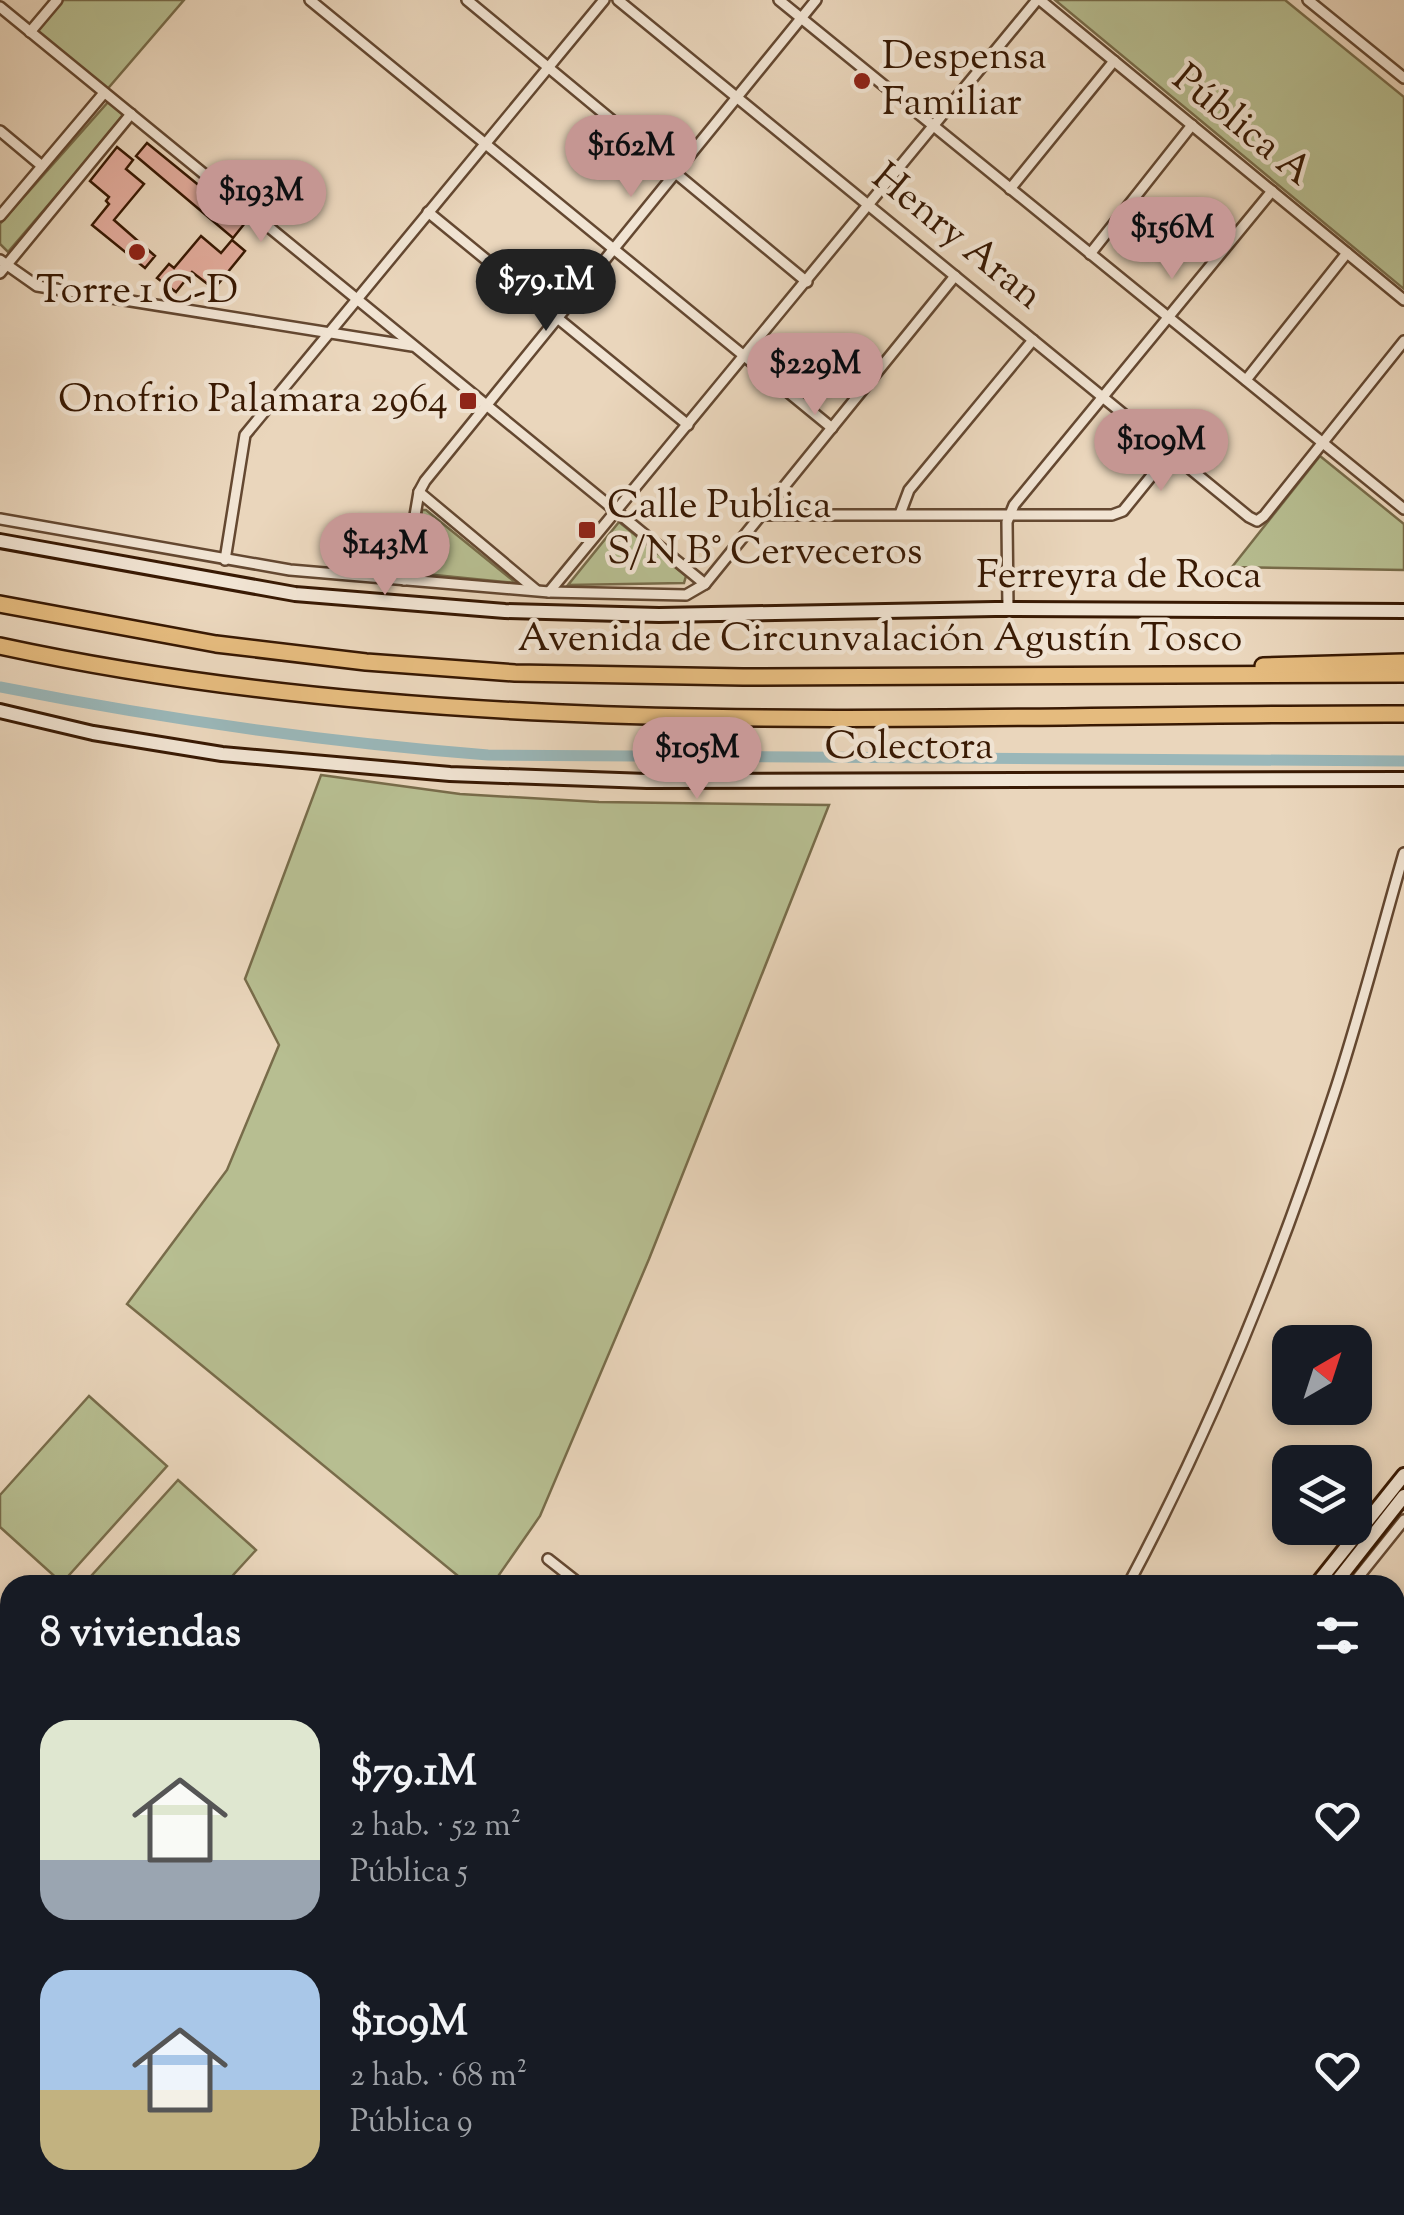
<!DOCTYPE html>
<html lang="es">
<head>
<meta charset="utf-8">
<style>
  :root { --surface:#171b24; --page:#242831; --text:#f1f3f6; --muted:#9ea1a6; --accent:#c59692 }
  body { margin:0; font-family:"Sorts Mill Goudy",serif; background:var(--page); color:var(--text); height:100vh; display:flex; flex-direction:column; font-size:38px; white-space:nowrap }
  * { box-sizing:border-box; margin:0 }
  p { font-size:32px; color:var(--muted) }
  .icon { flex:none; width:55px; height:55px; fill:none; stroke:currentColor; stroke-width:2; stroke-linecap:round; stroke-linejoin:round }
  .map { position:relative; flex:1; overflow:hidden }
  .panel { position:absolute; left:0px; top:1575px; width:1405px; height:640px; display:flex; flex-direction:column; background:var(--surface); border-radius:30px 30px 0 0; box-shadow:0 5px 15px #0003 }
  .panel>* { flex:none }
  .needle { width:65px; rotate:39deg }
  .controls { position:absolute; left:1272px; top:1325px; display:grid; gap:20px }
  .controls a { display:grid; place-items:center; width:100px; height:100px; border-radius:20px; background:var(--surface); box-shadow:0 5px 15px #0003; font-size:50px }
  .price { position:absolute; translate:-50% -85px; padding:0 22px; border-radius:35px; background:var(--accent); color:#111; font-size:32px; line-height:65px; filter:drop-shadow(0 2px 5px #0008) }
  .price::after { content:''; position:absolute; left:50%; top:60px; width:30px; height:22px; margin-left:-15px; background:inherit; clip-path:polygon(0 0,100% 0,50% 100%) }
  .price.on { background:#222; color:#fff }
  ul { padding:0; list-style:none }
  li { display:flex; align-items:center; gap:30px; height:250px; padding:0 40px }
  li span { display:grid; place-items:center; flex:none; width:280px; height:200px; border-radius:30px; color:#555 }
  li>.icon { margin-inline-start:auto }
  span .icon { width:120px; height:120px; fill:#fffc; stroke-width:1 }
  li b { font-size:42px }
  h2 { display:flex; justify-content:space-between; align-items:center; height:120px; padding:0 40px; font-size:42px }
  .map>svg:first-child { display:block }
  .green { fill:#b7be91; stroke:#786c4a; stroke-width:2.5 }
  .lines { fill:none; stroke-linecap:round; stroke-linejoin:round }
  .canal { stroke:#9ab7b9; stroke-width:11 }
  .building { fill:#e4ad9e; stroke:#381903; stroke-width:2.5 }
  .street-casing { stroke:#644831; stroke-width:14 }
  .secondary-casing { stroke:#381903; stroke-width:18 }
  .highway-casing { stroke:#381903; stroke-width:20 }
  .street { stroke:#f1e4d3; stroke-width:9 }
  .secondary { stroke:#f1e4d3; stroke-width:12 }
  .highway { stroke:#e5bb7e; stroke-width:15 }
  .poi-dot { fill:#8f2418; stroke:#f1e4d3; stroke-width:4 }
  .labels { text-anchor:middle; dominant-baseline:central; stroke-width:9; stroke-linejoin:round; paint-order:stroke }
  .poi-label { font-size:40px; fill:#381903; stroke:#f1e4d3; text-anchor:start }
  .street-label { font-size:40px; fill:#381903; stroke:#f1e4d3 }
</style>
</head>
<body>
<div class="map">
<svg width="1404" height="2215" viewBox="0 0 1404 2215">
  <rect width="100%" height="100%" fill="#ead6bc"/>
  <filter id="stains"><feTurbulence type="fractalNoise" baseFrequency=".002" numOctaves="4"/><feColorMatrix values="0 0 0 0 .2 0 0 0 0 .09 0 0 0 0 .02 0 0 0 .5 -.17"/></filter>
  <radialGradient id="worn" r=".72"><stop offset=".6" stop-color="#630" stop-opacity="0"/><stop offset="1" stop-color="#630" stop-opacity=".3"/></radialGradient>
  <!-- green -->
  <g class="green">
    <path d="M57,0H184L104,93L30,32Z"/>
    <path d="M1055,0H1285L1404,97V289Z"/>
    <path d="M109,101L126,114L8,252L0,244V224Z"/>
    <path d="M1320,456L1404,524V570L1232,567Z"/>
    <path d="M422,510H426L516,583L415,573Z"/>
    <path d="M619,522L686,576L684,583L568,585Z"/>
    <path d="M321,775L460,794L599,802L829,805L649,1259L540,1516L492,1585H469L127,1304L227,1170L279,1045L245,979Z"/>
    <path d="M89,1396L167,1466L62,1583L0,1527V1495Z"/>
    <path d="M178,1480L256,1550L224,1585H83Z"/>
    <path d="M0,2165L10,2169V2205H289L301,2215H0Z"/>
    <path d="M854,2205H941L950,2212L846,2215Z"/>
  </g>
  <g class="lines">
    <!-- canal -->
    <path class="canal" d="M0,687C162,719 324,742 488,755L1404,761"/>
  </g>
  <!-- building -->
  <g class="building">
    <path d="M147,143L245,223L233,238L136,156Z"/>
    <path d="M117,147L133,160L126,169L144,184L114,220L155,256L145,268L92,225L109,204L106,201L109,197L90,181Z"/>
    <path d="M201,236L221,253L232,240L245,251L214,289L192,272L176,292L157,278L169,264L174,268Z"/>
  </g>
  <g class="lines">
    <defs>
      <g id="street">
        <path d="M310,0L832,428"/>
        <path d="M467,0L807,282"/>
        <path d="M618,0L1249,517L1257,521L1264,516L1404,341"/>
        <path d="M779,0L1404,509"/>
        <path d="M1040,0L1404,300"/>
        <path d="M1308,0L1404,78"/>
        <path d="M0,7L705,584"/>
        <path d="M30,32L57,0"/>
        <path d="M0,131L42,166"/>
        <path d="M1010,189L1114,61"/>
        <path d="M428,212L688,425"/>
        <path d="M0,216L104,93"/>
        <path d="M1090,254L1192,125"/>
        <path d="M0,260L37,286L412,346"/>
        <path d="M0,273L131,114"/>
        <path d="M1246,380L1347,253"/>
        <path d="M419,492L536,590"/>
        <path d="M900,514L909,490L1033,340"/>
        <path d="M761,515H1112L1123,511L1170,453"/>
        <path d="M0,519L290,570L549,592L686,595L705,584L955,276"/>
        <path d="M225,560L245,435L604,0"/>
        <path d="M404,580L419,492L425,481L816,0"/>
        <path d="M549,592L1037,0"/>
        <path d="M1008,609L1007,522L1014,505L1272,191"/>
        <path d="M548,1559L581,1585"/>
        <path d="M1128,1585C1211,1429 1279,1262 1334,1094C1360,1015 1381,933 1404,853"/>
        <path d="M1352,1585L1404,1520"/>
        <path d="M1395,1729L1404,1718"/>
        <path d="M1395,1768L1404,1776"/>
        <path d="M1395,2038H1396"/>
        <path d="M0,2067L10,2074"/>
        <path d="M261,2205L274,2215"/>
        <path d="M512,2205L524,2215"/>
        <path d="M632,2205L644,2215"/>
        <path d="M754,2205L777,2215"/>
        <path d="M967,2205L980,2215"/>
        <path d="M1268,2205L1281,2215"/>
        <path d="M497,2215L505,2205"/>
        <path d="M1073,2215L1082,2205"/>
      </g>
      <g id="secondary">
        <path d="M0,541L295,594L505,611L659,615L995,609L1404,611"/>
        <path d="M0,711L93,733L222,754L450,774L647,781L1404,779"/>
        <path d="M1316,1585L1404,1475"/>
        <path d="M1334,1585L1404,1496"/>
        <path d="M0,1939L10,1947"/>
        <path d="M310,2205L322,2215"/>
        <path d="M816,2215L824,2205"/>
      </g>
      <g id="highway">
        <path d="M0,604L216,644L366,662L515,673L743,677L1404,674"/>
        <path d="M0,646C462,746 935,713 1404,714"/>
        <path d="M1263,666L1404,662"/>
      </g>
    </defs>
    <!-- street casing -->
    <use href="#street" class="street-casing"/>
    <!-- secondary casing -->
    <use href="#secondary" class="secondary-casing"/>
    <!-- highway casing -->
    <use href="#highway" class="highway-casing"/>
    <!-- street -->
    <use href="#street" class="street"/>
    <!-- secondary -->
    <use href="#secondary" class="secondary"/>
    <!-- highway -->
    <use href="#highway" class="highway"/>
  </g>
  <!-- markers -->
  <g class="poi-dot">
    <circle cx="862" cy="81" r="10"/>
    <circle cx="137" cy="252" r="10"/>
    <rect x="458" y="391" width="20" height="20" rx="5"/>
    <rect x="577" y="520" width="20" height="20" rx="5"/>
  </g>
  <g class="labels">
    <!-- poi labels -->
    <g class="poi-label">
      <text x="882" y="58">Despensa<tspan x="882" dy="46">Familiar</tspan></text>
      <text x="137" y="292" text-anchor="middle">Torre 1 C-D</text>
      <text x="448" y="401" text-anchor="end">Onofrio Palamara 2964</text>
      <text x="607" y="507">Calle Publica<tspan x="607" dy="46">S/N B° Cerveceros</tspan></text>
    </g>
    <!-- street labels -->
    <g class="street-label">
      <text transform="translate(1241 127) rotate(39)">Pública A</text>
      <text transform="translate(956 238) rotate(39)">Henry Aran</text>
      <text x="1119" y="577">Ferreyra de Roca</text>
      <text x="880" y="640">Avenida de Circunvalación Agustín Tosco</text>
      <text x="909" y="748">Colectora</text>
    </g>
  </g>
  <rect width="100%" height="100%" filter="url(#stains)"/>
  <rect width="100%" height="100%" fill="url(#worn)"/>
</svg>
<div class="controls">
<a><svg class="needle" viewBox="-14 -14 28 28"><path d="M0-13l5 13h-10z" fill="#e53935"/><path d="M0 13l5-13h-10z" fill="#9ea1a6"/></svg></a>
<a><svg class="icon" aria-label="layers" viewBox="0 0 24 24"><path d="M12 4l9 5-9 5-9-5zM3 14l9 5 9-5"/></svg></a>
</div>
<b class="price" style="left:631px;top:200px">$162M</b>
<b class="price" style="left:261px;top:245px">$193M</b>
<b class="price" style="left:1172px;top:282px">$156M</b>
<b class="price on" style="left:546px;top:334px">$79.1M</b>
<b class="price" style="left:815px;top:418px">$229M</b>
<b class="price" style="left:1161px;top:494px">$109M</b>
<b class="price" style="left:385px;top:598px">$143M</b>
<b class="price" style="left:697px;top:802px">$105M</b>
<section class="panel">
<h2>8 viviendas<svg class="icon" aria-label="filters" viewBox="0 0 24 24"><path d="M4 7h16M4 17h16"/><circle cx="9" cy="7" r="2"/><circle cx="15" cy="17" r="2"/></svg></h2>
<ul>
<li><span style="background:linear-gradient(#dfe7d0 70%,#9aa5b1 0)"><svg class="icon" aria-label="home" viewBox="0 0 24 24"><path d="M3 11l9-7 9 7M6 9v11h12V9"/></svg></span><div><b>$79.1M</b><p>2 hab. · 52 m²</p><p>Pública 5</p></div><svg class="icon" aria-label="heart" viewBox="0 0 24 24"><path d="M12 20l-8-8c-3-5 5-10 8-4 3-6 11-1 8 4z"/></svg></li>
<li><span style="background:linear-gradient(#a9c7e8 60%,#c2b280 0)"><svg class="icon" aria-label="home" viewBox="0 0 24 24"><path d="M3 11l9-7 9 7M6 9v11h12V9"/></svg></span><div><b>$109M</b><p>2 hab. · 68 m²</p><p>Pública 9</p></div><svg class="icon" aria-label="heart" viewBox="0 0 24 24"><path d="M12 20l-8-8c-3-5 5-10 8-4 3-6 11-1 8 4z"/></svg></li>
</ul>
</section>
</div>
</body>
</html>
